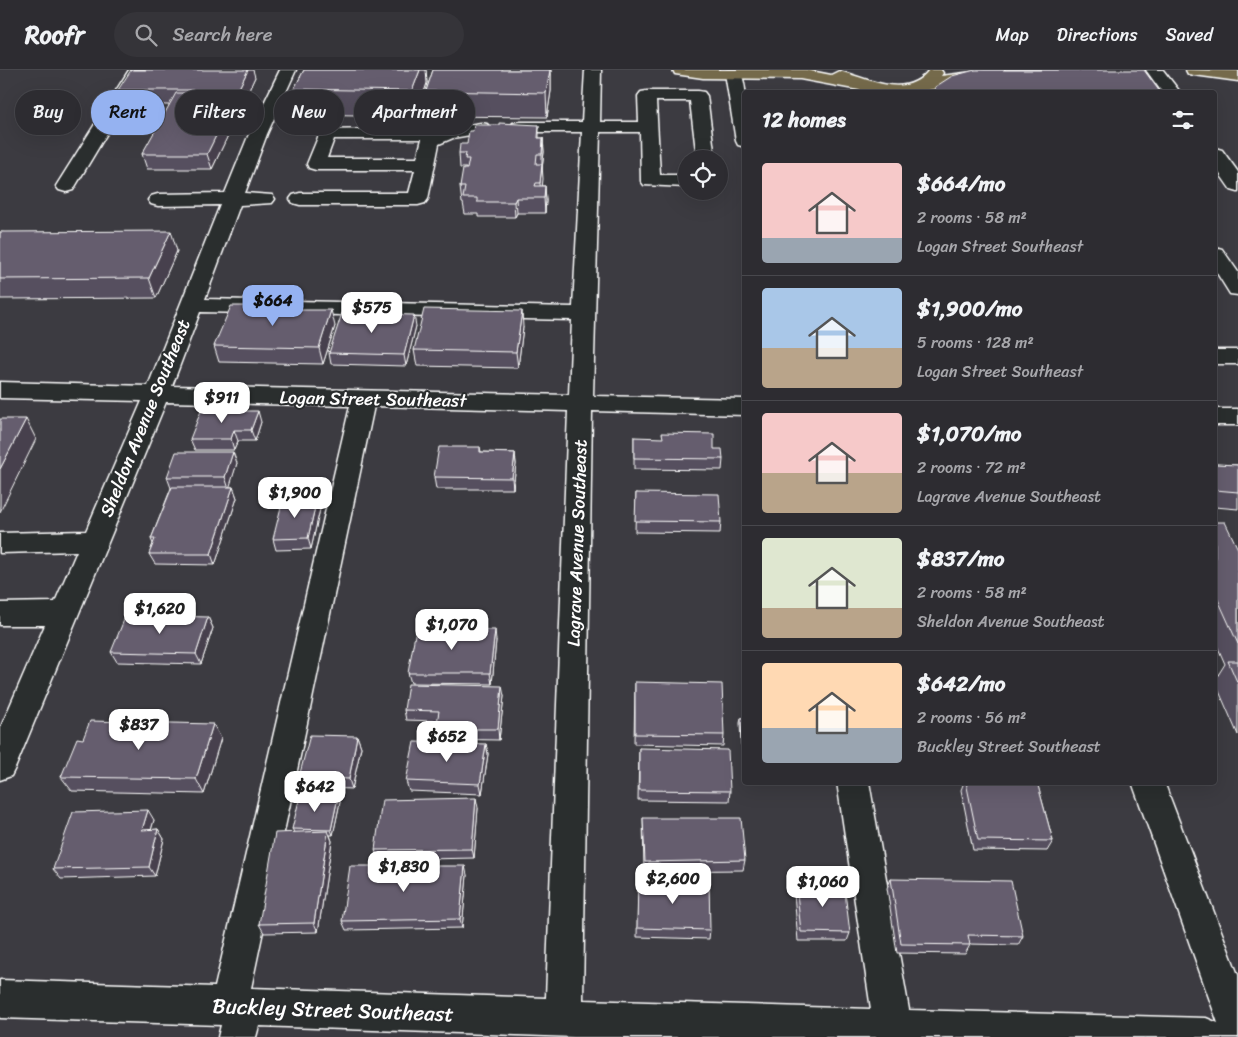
<!DOCTYPE html>
<html lang="en">
<head>
<meta charset="utf-8">
<style>
  :root { --surface:#2d2c31; --page:#353439; --text:#f1f3f6; --muted:#a7a7ab; --line:#48484d; --accent:#95b2f1 }
  body { margin:0; font-family:Sriracha,sans-serif; background:var(--page); color:var(--text); height:100vh; display:flex; flex-direction:column; font-size:19px; white-space:nowrap }
  * { box-sizing:border-box; margin:0 }
  p { font-size:16px; color:var(--muted) }
  .icon { flex:none; width:28px; height:28px; fill:none; stroke:currentColor; stroke-width:2; stroke-linecap:round; stroke-linejoin:round }
  .map { position:relative; flex:1; overflow:hidden }
  .drawer { position:absolute; left:742px; top:20px; width:475px; height:695px; display:flex; flex-direction:column; background:var(--surface); border-radius:5px; box-shadow:0 5px 20px #0002,0 0 0 1px var(--line) }
  .drawer>* { flex:none }
  .guide { position:absolute; left:15px; top:20px; width:475px; height:45px; display:flex; gap:10px }
  .controls { position:absolute; left:678px; top:80px; display:grid; gap:10px }
  .controls a { display:grid; place-items:center; width:50px; height:50px; border-radius:50%; background:var(--surface); box-shadow:0 5px 20px #0002,0 0 0 1px var(--line); font-size:25px }
  .price { position:absolute; translate:-50% -42px; padding:0 11px; border-radius:10px; background:#fff; color:#222; font-size:16px; line-height:32px; filter:drop-shadow(0 1px 2px #0008) }
  .price::after { content:''; position:absolute; left:50%; top:30px; width:15px; height:11px; margin-left:-8px; background:inherit; clip-path:polygon(0 0,100% 0,50% 100%) }
  .price.current { background:var(--accent); color:#111 }
  ul { padding:0; list-style:none }
  li { display:flex; align-items:center; gap:15px; height:125px; padding:0 20px }
  li+li { border-top:1px solid var(--line) }
  li span { display:grid; place-items:center; flex:none; width:140px; height:100px; border-radius:5px; color:#555 }
  li>.icon { margin-inline-start:auto }
  span .icon { width:60px; height:60px; fill:#fffc; stroke-width:1 }
  li b { font-size:21px }
  h2 { display:flex; justify-content:space-between; align-items:center; height:60px; padding:0 20px; font-size:21px }
  .chip { padding:0 18px; border-radius:22px; background:var(--surface); box-shadow:0 5px 20px #0002,0 0 0 1px var(--line); font-size:18px; line-height:45px }
  .chip.current { background:var(--accent); color:#111 }
  header { display:flex; align-items:center; gap:30px; box-sizing:border-box; height:70px; padding:0 25px; background:var(--surface); border-bottom:1px solid var(--line) }
  header strong { font-size:24px }
  nav { display:flex; gap:28px; margin-inline-start:auto; font-size:18px }
  .search { width:350px; height:45px; background:var(--page); display:flex; align-items:center; gap:12px; box-sizing:border-box; padding:0 18px; border-radius:28px; color:var(--muted); font-size:19px }
  .map>svg:first-child { display:block }
  .lines { fill:none; stroke-linecap:round; stroke-linejoin:round }
  .minor-casing { stroke:#fff; stroke-width:3 }
  .major-casing { stroke:#fff; stroke-width:3 }
  .minor { fill:#2a2d2e; fill-rule:evenodd }
  .major { fill:#746b4b; fill-rule:evenodd }
  .wall { fill:#57505f; stroke:#fff }
  .shaded-wall { fill:#47414d; stroke:#fff }
  .building { fill:#655d6e; stroke:#fff }
  .labels { text-anchor:middle; dominant-baseline:central; stroke-width:4; stroke-linejoin:round; paint-order:stroke }
  .street-label { font-size:18px; fill:#fff; stroke:#2a2d2e }
  .near-street-label { font-size:21px; fill:#fff; stroke:#2a2d2e }
</style>
</head>
<body>
<header>
<strong>Roofr</strong>
<div class="search"><svg class="icon" aria-label="search" viewBox="0 0 24 24"><circle cx="10" cy="10" r="6"/><path d="M15 15l6 6"/></svg>Search here</div>
<nav><a>Map</a><a>Directions</a><a>Saved</a></nav>
</header>
<div class="map">
<svg width="1238" height="967" viewBox="0 0 1238 967">
  <rect width="100%" height="100%" fill="#3c3b41"/>
  <filter id="ink" filterUnits="userSpaceOnUse"><feTurbulence type="fractalNoise" baseFrequency=".02" numOctaves="2"/><feDisplacementMap in="SourceGraphic" scale="10" xChannelSelector="R" yChannelSelector="G"/><feConvolveMatrix kernelMatrix="1 2 1 2 8 2 1 2 1" color-interpolation-filters="sRGB"/></filter>
  <g filter="url(#ink)">
    <g class="lines">
      <defs>
        <g id="minor">
          <path d="M129,0H145L73,120L66,122L59,120L56,116Z"/>
          <path d="M280,0H296L267,64L245,123L272,125L275,129L272,133L240,135L205,229L573,237L582,62H519L513,61L510,57L513,53L519,52H582L585,0H601L600,52H639L638,26L641,22L647,21H698L704,22L707,26L715,89H697L690,31H656L660,105H686V117L644,115L641,111L640,62H600L593,326L745,329V345L592,341L583,930L871,939L837,712H869L909,940L1206,948L1218,953L1132,712H1164L1238,905V967H574L259,956L256,967H218L221,955L0,948V910L215,917L350,336L166,332L16,696L11,706L0,710V659L45,555H0V533L55,532L77,481L0,483V463L86,461L142,331L0,328V312L148,316L220,135L158,136L151,134L148,130L151,126L158,124L225,123L249,64ZM200,242L572,250L569,325L172,316ZM374,336L568,341L546,928L251,918Z"/>
          <path d="M727,0H739C750,17 745,56 745,77L738,75L736,71L725,3Z"/>
          <path d="M1146,0H1163L1180,22H1162Z"/>
          <path d="M481,53L487,54L490,58L487,62L453,68L439,74L428,129L425,133L418,135H300L293,133L290,129L293,125L300,123H409L415,100H316L309,98L307,94L321,60L449,58ZM334,69H422L417,88H327Z"/>
          <path d="M1215,78L1222,80L1238,102V122L1231,120L1215,97Z"/>
          <path d="M1215,177L1222,179L1238,202V225L1230,224L1215,200Z"/>
          <rect x="1215" y="280" width="23" height="14"/>
          <rect x="1215" y="339" width="23" height="16"/>
        </g>
        <g id="major">
          <path d="M673,0H806L831,5L839,1C868,8 905,31 929,0H941L943,3L941,6L988,0H1057L1055,4L1049,5L965,12L919,22H870L800,9L703,8L675,4Z"/>
          <path d="M1186,0L1238,1V11L1194,5L1188,4Z"/>
        </g>
      </defs>
      <!-- minor casing -->
      <use href="#minor" class="minor-casing"/>
      <!-- major casing -->
      <use href="#major" class="major-casing"/>
      <!-- minor -->
      <use href="#minor" class="minor"/>
      <!-- major -->
      <use href="#major" class="major"/>
    </g>
    <!-- wall -->
    <g class="wall">
      <path d="M304,0H426L427,13L416,46L299,44L294,19Z"/>
      <path d="M433,0H551V21L547,47L429,46L426,21Z"/>
      <path d="M255,7L242,35H240L241,38L212,99H147L142,84L170,35H123L118,20Z"/>
      <path d="M539,55V68H543L544,82L542,99V116H545L546,131L545,143H517L515,147H478V144H465L463,133H462L460,117L466,99V98H460L459,83L467,74Z"/>
      <path d="M0,162L177,181L156,228L0,229Z"/>
      <path d="M300,236L301,240L335,256L323,294L219,292L214,276Z"/>
      <path d="M416,256L406,296L331,294L329,283Z"/>
      <path d="M523,257L518,298L417,296L414,280Z"/>
      <path d="M261,352L255,371H238L234,380H195L190,369Z"/>
      <path d="M634,367L723,389L722,400L634,399Z"/>
      <path d="M480,377L481,382L515,383L516,394L513,419H436L434,407Z"/>
      <path d="M237,393L229,417H233L237,428L215,495L155,494L149,484L153,474L151,469L171,418L167,407Z"/>
      <path d="M1215,394L1238,395V439L1215,437Z"/>
      <path d="M636,423L721,452L720,463L635,462Z"/>
      <path d="M317,428L320,439L311,479L276,480L273,469Z"/>
      <path d="M1215,452L1238,479V665L1215,612V610L1225,594L1215,571Z"/>
      <path d="M208,547L213,558L201,594L117,592L111,582Z"/>
      <path d="M496,570L492,614L411,613L408,603Z"/>
      <path d="M635,612L724,665L723,676L634,674Z"/>
      <path d="M504,626L499,670L439,669L436,659L437,651L406,650L404,640Z"/>
      <path d="M741,648H745V675H741L740,653Z"/>
      <path d="M357,666L361,677L352,719L304,717L299,707Z"/>
      <path d="M221,668L204,724L72,721L61,707L83,669Z"/>
      <path d="M486,674L488,684L482,724L409,721L406,711Z"/>
      <path d="M639,678L730,721L729,731L638,730Z"/>
      <path d="M964,712H1037L1053,771L1047,781L973,780L961,720Z"/>
      <path d="M338,727L340,732L333,765H330L332,771L318,862L264,863L259,854L294,762L292,759Z"/>
      <path d="M478,738L474,788L378,790L375,780Z"/>
      <path d="M643,748L745,790L743,800L644,801Z"/>
      <path d="M154,750L151,760L158,759L164,769L155,806L61,809L53,799Z"/>
      <path d="M467,805L462,858L346,860L342,851Z"/>
      <path d="M638,809L710,860L709,869L637,867Z"/>
      <path d="M891,809L1023,866L1018,875L969,874L970,875L965,884L897,883L887,818Z"/>
      <path d="M796,813L850,863L847,871H798L794,823Z"/>
    </g>
    <!-- shaded-wall -->
    <g class="shaded-wall">
      <path d="M248,0H253L255,7L242,35L238,20Z"/>
      <path d="M420,0H426L427,13L416,46L412,21Z"/>
      <path d="M550,0H551V21L547,47L546,23Z"/>
      <path d="M237,23L241,38L212,99L207,84Z"/>
      <path d="M543,68L544,82L542,99V84Z"/>
      <path d="M542,94L543,109L541,128L540,113Z"/>
      <path d="M545,116L546,131L545,143L544,128Z"/>
      <path d="M516,128L517,143L515,147L514,132Z"/>
      <path d="M171,161L177,181L156,228L149,208Z"/>
      <path d="M331,240L335,256L323,294L319,278Z"/>
      <path d="M522,241L523,257L518,298L516,282Z"/>
      <path d="M414,245L416,256L406,296L404,285Z"/>
      <path d="M258,341L261,352L255,371L251,360Z"/>
      <path d="M26,349L36,369L0,442V399Z"/>
      <path d="M234,360L238,371L234,380L231,369Z"/>
      <path d="M233,382L237,393L229,419L225,407Z"/>
      <path d="M515,383L516,394L513,419L512,408Z"/>
      <path d="M233,417L237,428L215,495L211,484Z"/>
      <path d="M317,428L320,439L311,479L308,468Z"/>
      <path d="M208,547L213,558L201,594L196,584Z"/>
      <path d="M495,560L496,570L492,614L490,603Z"/>
      <path d="M502,616L504,626L499,670L498,659Z"/>
      <path d="M213,654L221,668L204,724L196,709Z"/>
      <path d="M357,666L361,677L352,719L349,709Z"/>
      <path d="M486,674L488,684L482,724L480,714Z"/>
      <path d="M338,727L340,732L333,765L331,760Z"/>
      <path d="M476,728L478,738L474,788L472,779Z"/>
      <path d="M148,740L154,750L148,770L142,760Z"/>
      <path d="M158,759L164,769L155,806L149,797Z"/>
      <path d="M328,761L332,771L318,862L314,853Z"/>
      <path d="M465,796L467,805L462,858L460,849Z"/>
    </g>
    <!-- building -->
    <g class="building">
      <path d="M131,0H248L238,20H118Z"/>
      <path d="M304,0H420L412,21L294,19Z"/>
      <path d="M433,0H550L546,23L426,21Z"/>
      <path d="M975,0H1144L1160,22H934L935,17L952,6Z"/>
      <path d="M176,23H237L207,84H142Z"/>
      <path d="M499,53L539,55L538,68H543L542,84H537L536,94H542L540,113H536L535,116H545L544,128H516L514,132H477V128H463L465,117H460L463,99H467L469,89H465L466,83H459L460,74H467L469,61H473L474,55H499Z"/>
      <path d="M171,161L149,208L0,209V162Z"/>
      <path d="M231,236H300L299,240H331L319,278L214,276Z"/>
      <path d="M424,239L522,241L516,282L414,280Z"/>
      <path d="M342,243L414,245L404,285L329,283Z"/>
      <path d="M201,341H258L251,360H234L231,369H190Z"/>
      <path d="M0,349H26L0,399Z"/>
      <path d="M662,363L714,364V379H722L723,389L634,388V367L663,368Z"/>
      <path d="M439,377H480V382L515,383L512,408L434,407Z"/>
      <path d="M176,382H233L225,407H167Z"/>
      <path d="M1215,394L1238,395V422L1215,420Z"/>
      <path d="M172,417H233L211,484H149L155,469H151Z"/>
      <path d="M636,423L719,424L721,452L635,451Z"/>
      <path d="M317,428L308,468L273,469L283,429Z"/>
      <path d="M1215,452H1225L1238,479V574L1215,523Z"/>
      <path d="M126,545L208,547L196,584L111,582Z"/>
      <path d="M416,559L495,560L490,603H408Z"/>
      <path d="M1228,591H1238V614Z"/>
      <path d="M635,612L722,614L724,665L635,664Z"/>
      <path d="M408,614L502,616L498,659H436L439,641L404,640Z"/>
      <path d="M741,648H745V670H742Z"/>
      <path d="M90,651L213,654L196,709L61,707L77,668L83,669Z"/>
      <path d="M310,665L357,666L349,709L299,707Z"/>
      <path d="M414,672L486,674L480,714L406,711Z"/>
      <path d="M639,678L728,680L730,721L639,720Z"/>
      <path d="M966,712H1037L1053,771L978,770Z"/>
      <path d="M300,726L338,727L331,760L292,759Z"/>
      <path d="M476,728L472,779L375,780L382,730Z"/>
      <path d="M148,740L142,760L158,759L149,797L53,799L73,742Z"/>
      <path d="M643,748H741L745,790L645,792Z"/>
      <path d="M328,761L314,853L259,854L275,763Z"/>
      <path d="M350,796H465L460,849L342,851Z"/>
      <path d="M638,809L709,811L710,860L637,858Z"/>
      <path d="M891,809L1011,811L1023,866L968,865L970,875L901,874Z"/>
      <path d="M796,813L844,814L850,863L801,862Z"/>
    </g>
  </g>
  <g class="labels">
    <!-- street labels -->
    <g class="street-label">
      <text transform="translate(373 329) rotate(1)">Logan Street Southeast</text>
      <text transform="translate(145 348) rotate(-68)">Sheldon Avenue Southeast</text>
      <text transform="translate(577 473) rotate(-88)">Lagrave Avenue Southeast</text>
    </g>
    <!-- near-street labels -->
    <g class="near-street-label">
      <text transform="translate(333 940) rotate(2)">Buckley Street Southeast</text>
    </g>
  </g>
</svg>
<div class="controls">
<a><svg class="icon" aria-label="locate" viewBox="0 0 24 24"><circle cx="12" cy="12" r="6"/><path d="M12 2v4M12 18v4M2 12h4M18 12h4"/></svg></a>
</div>
<b class="price current" style="left:273px;top:257px">$664</b>
<b class="price" style="left:372px;top:264px">$575</b>
<b class="price" style="left:222px;top:354px">$911</b>
<b class="price" style="left:295px;top:449px">$1,900</b>
<b class="price" style="left:160px;top:565px">$1,620</b>
<b class="price" style="left:452px;top:581px">$1,070</b>
<b class="price" style="left:139px;top:681px">$837</b>
<b class="price" style="left:447px;top:693px">$652</b>
<b class="price" style="left:315px;top:743px">$642</b>
<b class="price" style="left:404px;top:823px">$1,830</b>
<b class="price" style="left:673px;top:835px">$2,600</b>
<b class="price" style="left:823px;top:838px">$1,060</b>
<div class="guide">
<a class="chip">Buy</a>
<a class="chip current">Rent</a>
<a class="chip">Filters</a>
<a class="chip">New</a>
<a class="chip">Apartment</a>
</div>
<section class="drawer">
<h2>12 homes<svg class="icon" aria-label="filters" viewBox="0 0 24 24"><path d="M4 7h16M4 17h16"/><circle cx="9" cy="7" r="2"/><circle cx="15" cy="17" r="2"/></svg></h2>
<ul>
<li><span style="background:linear-gradient(#f6c9c9 75%,#9aa5b1 0)"><svg class="icon" aria-label="home" viewBox="0 0 24 24"><path d="M3 11l9-7 9 7M6 9v11h12V9"/></svg></span><div><b>$664/mo</b><p>2 rooms · 58 m²</p><p>Logan Street Southeast</p></div></li>
<li><span style="background:linear-gradient(#a9c7e8 60%,#b9a48a 0)"><svg class="icon" aria-label="home" viewBox="0 0 24 24"><path d="M3 11l9-7 9 7M6 9v11h12V9"/></svg></span><div><b>$1,900/mo</b><p>5 rooms · 128 m²</p><p>Logan Street Southeast</p></div></li>
<li><span style="background:linear-gradient(#f6c9c9 60%,#b9a48a 0)"><svg class="icon" aria-label="home" viewBox="0 0 24 24"><path d="M3 11l9-7 9 7M6 9v11h12V9"/></svg></span><div><b>$1,070/mo</b><p>2 rooms · 72 m²</p><p>Lagrave Avenue Southeast</p></div></li>
<li><span style="background:linear-gradient(#dfe7d0 70%,#b9a48a 0)"><svg class="icon" aria-label="home" viewBox="0 0 24 24"><path d="M3 11l9-7 9 7M6 9v11h12V9"/></svg></span><div><b>$837/mo</b><p>2 rooms · 58 m²</p><p>Sheldon Avenue Southeast</p></div></li>
<li><span style="background:linear-gradient(#ffd9b3 65%,#9aa5b1 0)"><svg class="icon" aria-label="home" viewBox="0 0 24 24"><path d="M3 11l9-7 9 7M6 9v11h12V9"/></svg></span><div><b>$642/mo</b><p>2 rooms · 56 m²</p><p>Buckley Street Southeast</p></div></li>
</ul>
</section>
</div>
</body>
</html>
